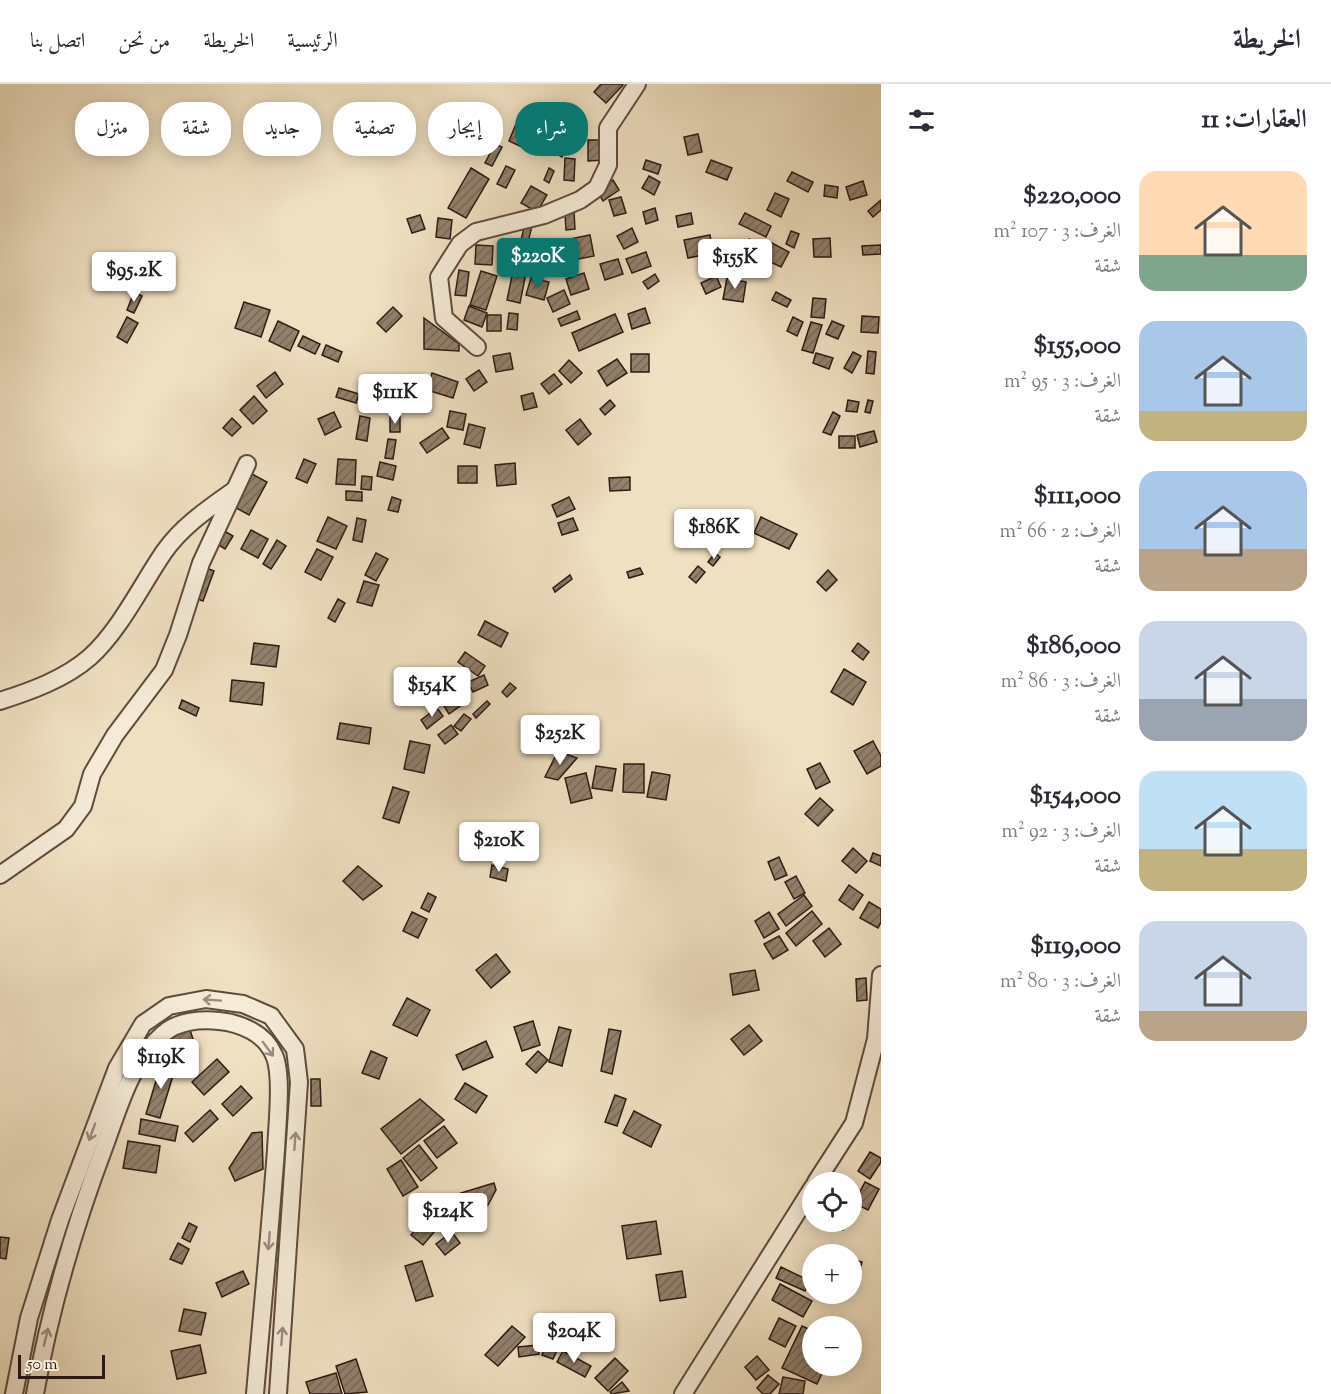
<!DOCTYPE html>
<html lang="ar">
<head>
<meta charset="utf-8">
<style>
  :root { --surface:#fff; --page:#f7f7f7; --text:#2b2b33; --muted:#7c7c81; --line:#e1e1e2; --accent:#0f766e }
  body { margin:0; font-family:"Sorts Mill Goudy",Amiri,serif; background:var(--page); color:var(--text); direction:rtl; height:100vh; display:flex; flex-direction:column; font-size:22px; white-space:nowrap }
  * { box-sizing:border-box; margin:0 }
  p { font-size:20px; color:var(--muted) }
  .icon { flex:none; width:33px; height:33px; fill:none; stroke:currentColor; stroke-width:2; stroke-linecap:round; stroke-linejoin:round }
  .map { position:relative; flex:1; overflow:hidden; direction:ltr }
  .panel { display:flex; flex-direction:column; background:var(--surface); width:450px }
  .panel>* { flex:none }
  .hud { position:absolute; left:18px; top:18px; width:570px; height:54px; direction:rtl; display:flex; gap:12px }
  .buttons { position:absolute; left:802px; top:1088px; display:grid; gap:12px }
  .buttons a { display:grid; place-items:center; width:60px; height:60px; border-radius:50%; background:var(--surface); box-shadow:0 3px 15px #0003; font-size:30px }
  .scale { position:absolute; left:18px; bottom:15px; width:87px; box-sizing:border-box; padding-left:6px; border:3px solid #2d1b13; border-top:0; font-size:16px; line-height:21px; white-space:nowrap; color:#2d1b13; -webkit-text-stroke:4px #f5ebd7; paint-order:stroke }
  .price { position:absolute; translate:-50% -51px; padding:0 14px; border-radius:6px; background:#fff; color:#222; font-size:20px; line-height:39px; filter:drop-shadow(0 2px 3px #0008) }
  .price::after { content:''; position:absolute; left:50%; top:36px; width:18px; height:14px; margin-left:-9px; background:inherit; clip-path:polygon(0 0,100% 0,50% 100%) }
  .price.active { background:var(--accent); color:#fff }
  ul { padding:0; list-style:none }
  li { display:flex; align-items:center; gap:18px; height:150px; padding:0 24px }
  li span { display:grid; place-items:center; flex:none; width:168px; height:120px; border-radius:18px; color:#555 }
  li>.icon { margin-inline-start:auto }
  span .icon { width:72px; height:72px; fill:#fffc; stroke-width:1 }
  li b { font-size:26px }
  h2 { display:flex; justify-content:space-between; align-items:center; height:72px; padding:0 24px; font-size:26px }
  .pill { padding:0 21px; border-radius:24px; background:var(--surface); box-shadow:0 3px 15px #0003; font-size:21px; line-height:54px }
  .pill.active { background:var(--accent); color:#fff }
  header { display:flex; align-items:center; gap:36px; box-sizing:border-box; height:84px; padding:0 30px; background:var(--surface); border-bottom:2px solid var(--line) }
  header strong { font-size:28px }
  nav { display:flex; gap:33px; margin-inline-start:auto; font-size:21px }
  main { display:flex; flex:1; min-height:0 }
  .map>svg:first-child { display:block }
  .building { fill:url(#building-hatch); stroke:#2d1b13; stroke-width:1.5 }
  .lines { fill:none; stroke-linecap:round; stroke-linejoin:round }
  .minor-casing { stroke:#5e4c3e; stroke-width:20 }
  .minor { stroke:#f5ebd7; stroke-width:16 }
  .oneway { stroke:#9b8d7f }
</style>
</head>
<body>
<header>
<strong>الخريطة</strong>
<nav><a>الرئيسية</a><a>الخريطة</a><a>من نحن</a><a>اتصل بنا</a></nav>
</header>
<main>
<section class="panel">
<h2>العقارات: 11<svg class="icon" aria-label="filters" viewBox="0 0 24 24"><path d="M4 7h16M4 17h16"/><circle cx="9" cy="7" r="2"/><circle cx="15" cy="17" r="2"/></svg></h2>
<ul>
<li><span style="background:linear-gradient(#ffd9b3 70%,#7fa58c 0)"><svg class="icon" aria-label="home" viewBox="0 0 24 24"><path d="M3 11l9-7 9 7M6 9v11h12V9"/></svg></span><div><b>$220,000</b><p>الغرف: 3 · 107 m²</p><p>شقة</p></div></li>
<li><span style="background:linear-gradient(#a9c7e8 75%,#c2b280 0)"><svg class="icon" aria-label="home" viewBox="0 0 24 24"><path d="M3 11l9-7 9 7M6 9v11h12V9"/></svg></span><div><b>$155,000</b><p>الغرف: 3 · 95 m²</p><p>شقة</p></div></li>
<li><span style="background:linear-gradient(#a9c7e8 65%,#b9a48a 0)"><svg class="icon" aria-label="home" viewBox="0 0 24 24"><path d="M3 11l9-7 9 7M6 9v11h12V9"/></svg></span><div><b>$111,000</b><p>الغرف: 2 · 66 m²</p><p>شقة</p></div></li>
<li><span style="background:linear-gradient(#c9d6e8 65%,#9aa5b1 0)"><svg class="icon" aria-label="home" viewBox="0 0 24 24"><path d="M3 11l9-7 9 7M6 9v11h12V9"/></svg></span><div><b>$186,000</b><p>الغرف: 3 · 86 m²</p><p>شقة</p></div></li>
<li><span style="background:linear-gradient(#bfe0f5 65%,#c2b280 0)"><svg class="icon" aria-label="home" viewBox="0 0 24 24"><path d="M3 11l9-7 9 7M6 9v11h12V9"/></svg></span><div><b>$154,000</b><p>الغرف: 3 · 92 m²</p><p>شقة</p></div></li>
<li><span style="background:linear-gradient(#c9d6e8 75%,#b9a48a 0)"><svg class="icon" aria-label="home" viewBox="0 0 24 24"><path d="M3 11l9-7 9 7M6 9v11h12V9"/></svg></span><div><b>$119,000</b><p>الغرف: 3 · 80 m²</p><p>شقة</p></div></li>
</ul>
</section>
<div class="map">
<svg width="881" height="1310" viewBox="0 0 881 1310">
  <defs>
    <pattern id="building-hatch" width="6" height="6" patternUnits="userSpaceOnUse" patternTransform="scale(1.5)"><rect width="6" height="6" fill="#92816d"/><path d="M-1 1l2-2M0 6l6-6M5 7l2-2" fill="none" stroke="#786958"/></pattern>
  </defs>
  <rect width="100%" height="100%" fill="#efe0c1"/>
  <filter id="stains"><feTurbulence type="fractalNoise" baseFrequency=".00333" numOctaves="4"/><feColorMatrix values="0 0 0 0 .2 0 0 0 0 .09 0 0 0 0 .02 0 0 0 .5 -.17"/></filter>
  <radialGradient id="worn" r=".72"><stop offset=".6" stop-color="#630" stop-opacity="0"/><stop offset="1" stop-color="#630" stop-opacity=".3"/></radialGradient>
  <!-- building -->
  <g class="building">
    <path d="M601,0H622L623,1L606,19L594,8Z"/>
    <path d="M516,40L536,49L528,66L509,57Z"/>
    <path d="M554,44L572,52L562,73L545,64Z"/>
    <path d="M698,50L702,68L688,71L684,53Z"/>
    <path d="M588,56H604V76L588,77Z"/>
    <path d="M495,60L502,63L492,82L485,79Z"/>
    <path d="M565,74L575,75L574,97L564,96Z"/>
    <path d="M646,76L661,81L658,90L643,85Z"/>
    <path d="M711,76L732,84L727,96L706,88Z"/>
    <path d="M506,82L515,86L506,104L497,100Z"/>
    <path d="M471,84L489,95L466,134L448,124Z"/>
    <path d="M549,84L554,87L549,99L544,96Z"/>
    <path d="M792,88L813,98L808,108L787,97Z"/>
    <path d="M649,92L660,98L654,111L642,104Z"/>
    <path d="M613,96L619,106L603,117L597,107Z"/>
    <path d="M863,97L867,111L850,116L846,103Z"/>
    <path d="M825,101L838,103L837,114L824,112Z"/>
    <path d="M531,102L547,111L537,128L521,119Z"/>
    <path d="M775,109L789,115L781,133L767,126Z"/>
    <path d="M621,113L626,129L614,132L609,116Z"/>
    <path d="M881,116V126L873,133L868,127Z"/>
    <path d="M655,124L658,136L646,140L643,128Z"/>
    <path d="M574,128L575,145L566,146L565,129Z"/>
    <path d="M691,129L693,140L678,143L676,132Z"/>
    <path d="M745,129L771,142L766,153L739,140Z"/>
    <path d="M420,131L425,145L412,149L407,135Z"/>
    <path d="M438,134L452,136L450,155L436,153Z"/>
    <path d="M525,140L532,142L526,166L519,164Z"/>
    <path d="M632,144L638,158L624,165L617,152Z"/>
    <path d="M791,147L799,150L794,164L786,160Z"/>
    <path d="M590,151L594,172L568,177L565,156Z"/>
    <path d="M710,151L713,169L688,174L684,156Z"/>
    <path d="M830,154L831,173H814L813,155Z"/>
    <path d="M749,155L757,160L748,175L740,170Z"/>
    <path d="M737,158L738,164L723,165L722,159Z"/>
    <path d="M770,158L789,168L781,183L762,174Z"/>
    <path d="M476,161L493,162L492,181L475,180Z"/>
    <path d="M552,161L556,177L542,181L538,164Z"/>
    <path d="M881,161V170L863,171L862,162Z"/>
    <path d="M646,168L651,182L632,189L626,175Z"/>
    <path d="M618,175L623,190L605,196L600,180Z"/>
    <path d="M459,186L469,188L466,212L455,211Z"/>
    <path d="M481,187L497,192L486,226L470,221Z"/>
    <path d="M513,187L526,189L520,219L507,216Z"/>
    <path d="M584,189L589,205L571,211L566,195Z"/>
    <path d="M655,190L659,197L648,205L643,198Z"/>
    <path d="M716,192L721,203L706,210L701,199Z"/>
    <path d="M531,194L549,198L544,216L526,211Z"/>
    <path d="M727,194L746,198L743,218L723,215Z"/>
    <path d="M564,206L570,220L553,228L547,214Z"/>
    <path d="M134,208L142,212L134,229L127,226Z"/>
    <path d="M776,208L791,216L787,223L772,216Z"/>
    <path d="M813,214L826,215L824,234L811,233Z"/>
    <path d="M244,218L270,226L261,253L235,244Z"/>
    <path d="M469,222L487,229L482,243L464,236Z"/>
    <path d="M393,223L402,232L386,248L377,239Z"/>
    <path d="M645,224L650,239L632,245L628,230Z"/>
    <path d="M577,227L580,235L561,242L558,235Z"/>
    <path d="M509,229L518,230L517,246L507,245Z"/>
    <path d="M615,230L623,248L579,267L572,249Z"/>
    <rect x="487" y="231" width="14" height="16"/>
    <path d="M862,232L879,233L878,249L861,248Z"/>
    <path d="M127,233L138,239L127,259L117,253Z"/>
    <path d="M793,233L803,238L797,252L787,247Z"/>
    <path d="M424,234L459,260V267L424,265Z"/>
    <path d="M278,237L299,247L290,267L269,257Z"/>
    <path d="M832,237L844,242L838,255L826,250Z"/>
    <path d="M811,238L822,241L813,269L802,266Z"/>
    <path d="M303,252L320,260L315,270L298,262Z"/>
    <path d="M326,261L342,268L338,278L322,271Z"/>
    <path d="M868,267L876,268L874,290L866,289Z"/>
    <path d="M853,268L861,272L852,289L844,284Z"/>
    <path d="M510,269L513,285L496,288L493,272Z"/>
    <path d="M816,269L833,274L829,285L813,279Z"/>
    <rect x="631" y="270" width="18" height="18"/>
    <path d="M617,275L627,289L607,302L598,287Z"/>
    <path d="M569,276L582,289L571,299L559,287Z"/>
    <path d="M479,286L487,298L474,307L466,295Z"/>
    <path d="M275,288L283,300L266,314L257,302Z"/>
    <path d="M432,289L458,298L453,314L427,306Z"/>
    <path d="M554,290L562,300L549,310L541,300Z"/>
    <path d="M339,304L359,310L356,319L336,313Z"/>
    <path d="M396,308H417L416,325L395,324Z"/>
    <path d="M533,309L537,323L524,326L521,312Z"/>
    <path d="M254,312L267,327L253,340L240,326Z"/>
    <path d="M610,316L615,322L605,331L600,325Z"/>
    <path d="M848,316L859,318L857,328L846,327Z"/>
    <path d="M868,316L873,317L870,329L865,328Z"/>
    <path d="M450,327L466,330L463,346L447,343Z"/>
    <path d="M334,328L341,343L325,351L318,335Z"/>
    <path d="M833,328L840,332L831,351L823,348Z"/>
    <path d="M360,332L370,334L367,357L356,355Z"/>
    <rect x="390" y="333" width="10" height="15"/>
    <path d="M232,334L241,343L232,352L223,344Z"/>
    <path d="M580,335L591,350L578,361L566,346Z"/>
    <path d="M469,340L485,344L480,364L464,360Z"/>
    <path d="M442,344L449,354L427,369L420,359Z"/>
    <path d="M874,347L877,358L860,363L857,351Z"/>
    <rect x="839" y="352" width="16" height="12"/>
    <path d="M388,355L396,356L393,375L385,374Z"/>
    <path d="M304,375L316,380L307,399L296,394Z"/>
    <path d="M338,375L356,376L355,401L336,400Z"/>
    <path d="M380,378L396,382L393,396L377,392Z"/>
    <path d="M515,379L516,400L497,402L495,381Z"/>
    <rect x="458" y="382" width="19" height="17"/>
    <path d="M250,389L267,398L249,431L231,421Z"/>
    <path d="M362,392L372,393L371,406L361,405Z"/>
    <path d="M630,393V406L610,407L609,394Z"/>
    <path d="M346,407L362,408V417L346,416Z"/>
    <path d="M392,413L401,416L398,428L388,426Z"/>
    <path d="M569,413L575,425L557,433L552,421Z"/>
    <path d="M328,433L347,442L336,465L317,457Z"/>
    <path d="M761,433L797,450L789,465L754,449Z"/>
    <path d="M357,434L366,436L362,458L353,456Z"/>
    <path d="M573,434L578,446L562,451L558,439Z"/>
    <path d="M221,445L233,452L225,465L214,458Z"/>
    <path d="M251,446L268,455L258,474L241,465Z"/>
    <path d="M277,456L286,462L271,485L263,480Z"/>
    <path d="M317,465L333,473L321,496L305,488Z"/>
    <path d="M376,469L388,475L376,497L365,491Z"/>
    <path d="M715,469L720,473L713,482L708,478Z"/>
    <path d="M201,482L214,487L203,517L190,512Z"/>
    <path d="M698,482L705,488L696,499L689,493Z"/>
    <path d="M640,484L643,490L629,494L627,488Z"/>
    <path d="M828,486L837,496L826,507L817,498Z"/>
    <path d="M570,491L572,495L555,508L553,504Z"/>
    <path d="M364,497L379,501L372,522L357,518Z"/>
    <path d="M338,515L345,519L335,538L328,534Z"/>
    <path d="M485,537L508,549L501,563L478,551Z"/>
    <path d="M254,559L279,562L276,583L251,580Z"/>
    <path d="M858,559L869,568L863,576L852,567Z"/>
    <path d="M465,568L485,582L478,592L458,578Z"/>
    <path d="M844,585L866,598L853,621L831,608Z"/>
    <path d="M484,591L488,601L473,608L468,598Z"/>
    <path d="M232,596L264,599L262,621L230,617Z"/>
    <path d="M510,599L516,604L507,613L502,608Z"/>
    <path d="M459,606L467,617L449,630L442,619Z"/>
    <path d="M182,616L199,624L196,632L179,624Z"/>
    <path d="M487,617L490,620L476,634L473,630Z"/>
    <path d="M437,624L443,632L427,645L421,636Z"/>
    <path d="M464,630L471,635L461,647L454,642Z"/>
    <path d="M340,639L371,644L369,660L337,655Z"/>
    <path d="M451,641L458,650L445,660L438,651Z"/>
    <path d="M410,657L430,661L424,689L404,685Z"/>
    <path d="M873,657L881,672V682L867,690L854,667Z"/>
    <path d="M558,667L577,674L558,696L545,693Z"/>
    <path d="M820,679L830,698L816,705L807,685Z"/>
    <path d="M624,680H644V709L623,708Z"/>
    <path d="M596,682L616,685L612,707L592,704Z"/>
    <path d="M652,688L670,691L666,716L647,713Z"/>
    <path d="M586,689L592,714L571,719L565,694Z"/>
    <path d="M393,703L409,708L399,739L383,734Z"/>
    <path d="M820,714L833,726L818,742L805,730Z"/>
    <path d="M853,764L867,777L856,789L842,777Z"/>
    <path d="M873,769L881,772V782L870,777Z"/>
    <path d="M779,773L787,791L775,796L768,778Z"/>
    <path d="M492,781L508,785L506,797L490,793Z"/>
    <path d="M358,782L382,802L363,816L343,797Z"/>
    <path d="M796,792L805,809L794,815L785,798Z"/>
    <path d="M849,801L863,811L853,826L839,816Z"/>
    <path d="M428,809L436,813L429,828L421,824Z"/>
    <path d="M804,811L812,822L786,842L778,830Z"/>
    <path d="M869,818L881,825V838L878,844L860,834Z"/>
    <path d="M812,827L822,840L796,862L786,849Z"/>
    <path d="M412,828L427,835L418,854L403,847Z"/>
    <path d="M769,828L779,845L764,854L755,837Z"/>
    <path d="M829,844L841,860L825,873L813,857Z"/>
    <path d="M779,852L788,866L773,875L764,860Z"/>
    <path d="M496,870L510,888L491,904L476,886Z"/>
    <path d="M755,886L759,906L733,911L730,890Z"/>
    <path d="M866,894L867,916L857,917L856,895Z"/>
    <path d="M407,914L430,926L417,952L393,941Z"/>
    <path d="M533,937L540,961L522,967L514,943Z"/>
    <path d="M749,941L762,957L744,971L731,955Z"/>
    <path d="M559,943L571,946L562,982L549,978Z"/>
    <path d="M609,945L621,947L612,990L601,987Z"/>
    <path d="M190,946L198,970L178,977L170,952Z"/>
    <path d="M486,957L493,973L463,986L456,971Z"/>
    <path d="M371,967L387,974L379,995L362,989Z"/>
    <path d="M538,967L548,976L536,989L526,980Z"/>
    <path d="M217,975L229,988L204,1011L192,998Z"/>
    <path d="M162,977L176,982L160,1034L146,1030Z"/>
    <path d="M311,995H320L321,1022H311Z"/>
    <path d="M465,999L487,1012L476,1029L455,1015Z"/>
    <path d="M241,1002L252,1014L233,1032L222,1020Z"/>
    <path d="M615,1011L626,1015L617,1042L605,1038Z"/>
    <path d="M420,1015L444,1036L401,1070L381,1045Z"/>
    <path d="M210,1026L218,1035L193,1058L185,1049Z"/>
    <path d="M634,1027L661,1041L651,1063L623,1049Z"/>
    <path d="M141,1035L178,1042L175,1057L139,1050Z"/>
    <path d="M444,1042L457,1059L437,1074L424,1057Z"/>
    <path d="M262,1048L263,1085L235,1097L229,1084L252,1049Z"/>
    <path d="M128,1057L160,1062L156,1089L123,1084Z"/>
    <path d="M419,1061L437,1084L421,1097L403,1074Z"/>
    <path d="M870,1068L881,1074V1078L870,1095L858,1087Z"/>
    <path d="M401,1076L418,1103L403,1112L387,1085Z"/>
    <path d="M865,1098L879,1105L868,1126L854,1119Z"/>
    <path d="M494,1099L496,1106L488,1121L469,1132L461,1109Z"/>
    <path d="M656,1137L661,1170L627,1175L622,1142Z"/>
    <path d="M828,1137H847L843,1146Z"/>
    <path d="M422,1138L434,1148L423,1161L411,1151Z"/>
    <path d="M189,1139L197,1143L190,1158L182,1154Z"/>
    <path d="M452,1148L460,1159L445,1171L436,1160Z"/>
    <path d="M0,1153L9,1154L6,1175L0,1174Z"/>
    <path d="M178,1159L189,1165L182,1180L170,1175Z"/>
    <path d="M852,1175L862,1178L855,1202L852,1201Z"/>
    <path d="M422,1177L433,1212L416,1217L405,1182Z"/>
    <path d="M781,1183L810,1197L805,1207L776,1194Z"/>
    <path d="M243,1187L249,1200L222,1213L216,1199Z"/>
    <path d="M682,1187L686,1213L660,1217L656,1191Z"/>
    <path d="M780,1200L812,1217L803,1233L772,1216Z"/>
    <path d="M184,1225L206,1229L201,1251L179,1247Z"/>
    <path d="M779,1234L796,1242L785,1263L769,1255Z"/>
    <path d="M512,1242L525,1253L498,1282L485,1271Z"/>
    <path d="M554,1242L566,1247L553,1275L542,1271Z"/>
    <path d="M802,1242L813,1247V1281H826L817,1300L782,1284Z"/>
    <path d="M200,1261L206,1289L177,1295L171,1267Z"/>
    <path d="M538,1261L539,1270L519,1273L518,1263Z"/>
    <path d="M563,1267L591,1282L585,1293L557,1278Z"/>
    <path d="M757,1272L769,1286L756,1296L745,1283Z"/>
    <path d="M615,1274L628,1287L608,1307L595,1294Z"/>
    <path d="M356,1275L367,1308L345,1310L336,1282Z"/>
    <path d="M336,1289L342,1310H310L306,1298Z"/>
    <path d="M768,1291L779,1300L770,1310H763L757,1304Z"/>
    <path d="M783,1293L805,1297L803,1310H779Z"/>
    <path d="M622,1298L629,1307L612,1310L610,1308Z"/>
  </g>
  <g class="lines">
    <defs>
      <g id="minor">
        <path d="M477,263L444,234L439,193L460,160L476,148L544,131L580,116L597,104L608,81V44L637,0"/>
        <path d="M0,617C31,607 65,595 90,573C120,546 142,500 164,468C182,442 208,425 233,407"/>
        <path d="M0,791L66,745L83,722L92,690L115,651L164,586L178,551L201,479L247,380"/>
        <path d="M816,1098L854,1039L876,955L881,891"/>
        <path d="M14,1310L29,1234L60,1136L117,984L143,940L169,922L206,915L243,920L271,932L295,965L299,998L278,1310"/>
        <path d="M35,1310C50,1225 74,1143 105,1061C119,1023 131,978 163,950C177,937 200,935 219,937C240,939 265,949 274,971C283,990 277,1043 276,1066C270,1147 262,1229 255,1310"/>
        <path d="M683,1310L813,1103"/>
      </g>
    </defs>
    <!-- minor casing -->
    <use href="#minor" class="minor-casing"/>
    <!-- minor -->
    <use href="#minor" class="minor"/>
  </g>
  <!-- one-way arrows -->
  <defs><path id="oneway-shaft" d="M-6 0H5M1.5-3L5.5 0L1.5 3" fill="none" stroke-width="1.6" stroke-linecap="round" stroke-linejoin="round" transform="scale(1.5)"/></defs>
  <g class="oneway">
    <use href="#oneway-shaft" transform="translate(212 916) rotate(-176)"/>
    <use href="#oneway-shaft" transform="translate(268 965) rotate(54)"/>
    <use href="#oneway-shaft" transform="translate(92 1048) rotate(110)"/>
    <use href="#oneway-shaft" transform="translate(295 1057) rotate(-86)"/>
    <use href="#oneway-shaft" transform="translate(269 1157) rotate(95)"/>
    <use href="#oneway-shaft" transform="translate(282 1252) rotate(-86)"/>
    <use href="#oneway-shaft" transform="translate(46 1253) rotate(-76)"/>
  </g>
  <rect width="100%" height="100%" filter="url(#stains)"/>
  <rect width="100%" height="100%" fill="url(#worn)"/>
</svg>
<div class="buttons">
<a><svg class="icon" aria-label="locate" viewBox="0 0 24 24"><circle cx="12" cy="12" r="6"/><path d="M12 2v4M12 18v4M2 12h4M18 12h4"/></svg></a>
<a>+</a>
<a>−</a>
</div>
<div class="scale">50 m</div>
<b class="price active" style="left:538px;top:205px">$220K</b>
<b class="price" style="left:735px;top:206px">$155K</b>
<b class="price" style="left:134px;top:219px">$95.2K</b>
<b class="price" style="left:395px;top:341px">$111K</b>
<b class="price" style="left:714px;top:476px">$186K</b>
<b class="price" style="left:432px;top:634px">$154K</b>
<b class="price" style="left:560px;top:682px">$252K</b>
<b class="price" style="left:499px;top:789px">$210K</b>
<b class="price" style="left:161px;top:1006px">$119K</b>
<b class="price" style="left:448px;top:1160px">$124K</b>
<b class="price" style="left:574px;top:1280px">$204K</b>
<div class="hud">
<a class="pill active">شراء</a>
<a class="pill">إيجار</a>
<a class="pill">تصفية</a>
<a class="pill">جديد</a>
<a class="pill">شقة</a>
<a class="pill">منزل</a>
</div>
</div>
</main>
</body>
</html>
